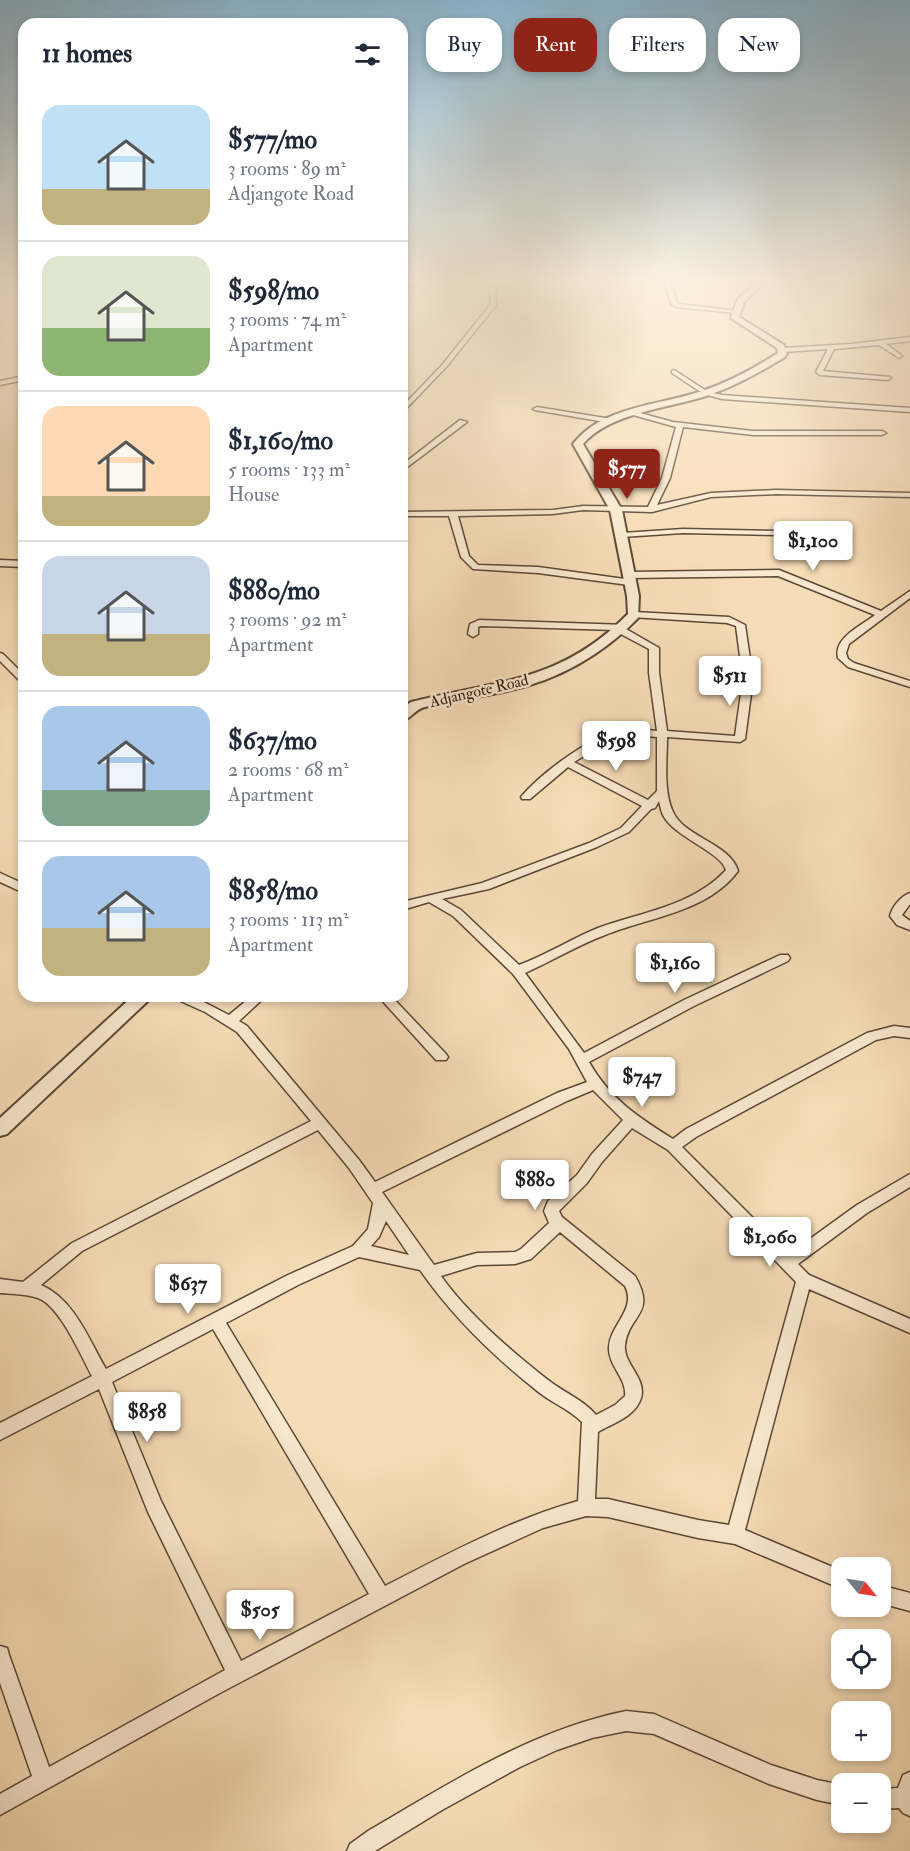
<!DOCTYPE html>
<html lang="en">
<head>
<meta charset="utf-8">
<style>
  :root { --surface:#fff; --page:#f6f6f7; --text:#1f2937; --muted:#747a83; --line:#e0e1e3; --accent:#8f2418 }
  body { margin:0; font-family:"IM FELL Double Pica",serif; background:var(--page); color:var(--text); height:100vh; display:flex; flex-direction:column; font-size:22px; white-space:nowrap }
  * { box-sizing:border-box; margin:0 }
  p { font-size:20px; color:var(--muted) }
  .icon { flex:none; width:33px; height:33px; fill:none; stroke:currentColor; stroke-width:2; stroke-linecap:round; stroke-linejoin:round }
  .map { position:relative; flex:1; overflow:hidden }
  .panel { position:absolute; left:18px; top:18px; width:390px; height:984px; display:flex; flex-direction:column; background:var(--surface); border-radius:18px; box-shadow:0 3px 9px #0003 }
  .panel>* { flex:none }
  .hud { position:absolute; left:426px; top:18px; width:393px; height:54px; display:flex; gap:12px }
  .needle { width:39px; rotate:120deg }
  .buttons { position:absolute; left:831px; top:1557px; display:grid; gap:12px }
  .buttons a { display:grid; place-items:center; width:60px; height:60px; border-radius:12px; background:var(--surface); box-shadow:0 3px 9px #0003; font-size:30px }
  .price { position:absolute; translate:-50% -51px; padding:0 14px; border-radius:6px; background:#fff; color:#222; font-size:20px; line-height:39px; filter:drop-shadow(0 2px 3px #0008) }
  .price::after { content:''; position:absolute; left:50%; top:36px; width:18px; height:14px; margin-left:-9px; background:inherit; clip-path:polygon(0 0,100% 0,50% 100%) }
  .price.on { background:var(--accent); color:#fff }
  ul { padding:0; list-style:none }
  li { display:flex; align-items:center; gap:18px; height:150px; padding:0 24px }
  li+li { border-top:2px solid var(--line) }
  li span { display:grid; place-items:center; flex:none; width:168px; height:120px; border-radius:18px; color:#555 }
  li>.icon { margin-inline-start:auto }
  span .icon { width:72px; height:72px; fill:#fffc; stroke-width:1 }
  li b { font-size:26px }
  h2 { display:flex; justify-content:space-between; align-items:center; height:72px; padding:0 24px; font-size:26px }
  .chip { padding:0 21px; border-radius:18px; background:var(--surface); box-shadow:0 3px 9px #0003; font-size:21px; line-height:54px }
  .chip.on { background:var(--accent); color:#fff }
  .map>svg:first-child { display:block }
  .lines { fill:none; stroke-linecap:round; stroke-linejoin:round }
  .minor-casing { stroke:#5b4836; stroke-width:3 }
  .tertiary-casing { stroke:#5b4836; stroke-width:4 }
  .minor { fill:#fae9d0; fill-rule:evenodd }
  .tertiary { fill:#fae9d0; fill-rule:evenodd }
  .labels { text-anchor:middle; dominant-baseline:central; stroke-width:5; stroke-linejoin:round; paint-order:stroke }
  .far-street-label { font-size:16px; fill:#27160b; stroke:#fae9d0 }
</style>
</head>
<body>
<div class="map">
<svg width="910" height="1851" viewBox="0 0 910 1851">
  <rect width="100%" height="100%" fill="#f7ddb7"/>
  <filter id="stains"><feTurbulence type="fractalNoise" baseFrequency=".00333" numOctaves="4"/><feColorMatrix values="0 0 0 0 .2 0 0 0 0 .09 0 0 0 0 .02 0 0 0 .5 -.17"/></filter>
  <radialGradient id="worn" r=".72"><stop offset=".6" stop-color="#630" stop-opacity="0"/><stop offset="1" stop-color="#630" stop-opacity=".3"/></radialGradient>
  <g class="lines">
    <defs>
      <g id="minor">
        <path d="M422,281H440L402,288V284Z"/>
        <path d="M499,281H507L495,289L496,305L447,366L402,413V407L443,364L491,304L489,288Z"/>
        <path d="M664,281H670L677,303L679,304L738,311L735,313L676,307L671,304Z"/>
        <path d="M910,337V341L886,344L901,355L902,356L899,358L879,345L834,349L823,371L890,377L891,378L888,380L820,375L816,372L828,349L783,352L780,350L783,348L851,344Z"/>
        <path d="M674,370L708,392L722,395L910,408V412L722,399L704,394L672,373V371Z"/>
        <path d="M24,376V380L0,385V381Z"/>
        <path d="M537,407L611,419L615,421L611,423L535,410L533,409Z"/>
        <path d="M633,411L673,422L753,431H882L886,433L882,435H753L683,427L670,478L657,505L711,493L776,490L910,493V497L776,494L711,497L652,512L583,510L553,514L458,516L469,556L478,565L538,567L632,580L633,582L629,585L538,573L473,569L461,557L449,516H402V512L553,510L583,506L648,507L662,478L676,427L633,415Z"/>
        <path d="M460,420L467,422L402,471V465Z"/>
        <path d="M832,528H835V532L779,535L683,533L622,537L618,535L622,533L683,529L779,531Z"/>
        <path d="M0,560L24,561V567L0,566Z"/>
        <path d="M779,570L881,611L910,591V598L849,644L846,653L848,659L854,663L910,681V687L848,667L838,658C833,638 861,626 875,615L778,576L628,578L624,575L628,572Z"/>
        <path d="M634,612L729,617L745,625L753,679L745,739L740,742L667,737C667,761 663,790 673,812C685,838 730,843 738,871C708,912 649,917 605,935C578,945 552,961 525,973L584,1053L684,1000L780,955H788L790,958L788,961L694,1006L589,1062C610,1099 638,1117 673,1139L686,1129L867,1033L894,1026L910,1028V1038L894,1036L876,1040L696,1137L682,1147L789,1254L857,1205L910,1174V1187L867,1213L798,1264L809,1275L910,1319V1333L809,1289L745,1530L842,1571V1589L735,1544L698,1538L608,1517L586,1516L543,1528L464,1564L218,1694L0,1815V1794L32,1776L0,1683V1646L7,1648L9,1655L49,1767L225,1670L148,1512L99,1389L0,1440V1423L92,1376C81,1356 60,1306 38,1298C27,1294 12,1294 0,1293V1279L23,1282L72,1243L311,1121L237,1032L205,1012L176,999L174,996H192L229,1015L252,996H266L239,1021L247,1026L359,1160L375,1182L557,1093L587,1082L569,1049L513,974L453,916L429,902L402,910V902L482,883L589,843L621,828L642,806L568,767L530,799H522L521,797C541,773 596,731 629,729C638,729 648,730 657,731L649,673V649L617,632L616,630L481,626L478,627V634L473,637L468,634L470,624L479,620L627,625L629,627L626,629L659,648V673L667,731L735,736L743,679L736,626L727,623L631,617V613ZM628,735L657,737V791L648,800L574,762L605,743ZM659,801C660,805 661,811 663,815C674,837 721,852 726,870C693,906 642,912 598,928C571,939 546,955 519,965L461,910L442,899L489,889L597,847L629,832L651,809L655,808ZM593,1090L623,1120L592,1154L577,1175L548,1201L544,1211L549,1223L521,1249L515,1252L477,1253L434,1265L382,1192L567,1101ZM632,1128L668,1150L796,1282L729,1525L698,1520L608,1499H595L598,1432C613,1423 635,1417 641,1398C647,1378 623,1364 625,1345C629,1314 657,1314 635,1276L562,1217L559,1211L587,1183L602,1162ZM318,1130L349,1168L373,1203L368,1229L353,1246L288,1275L106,1369C89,1340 74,1299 41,1285L82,1251ZM386,1221L409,1255L371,1246L379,1237ZM560,1232L625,1286C637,1309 610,1325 609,1347C608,1366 627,1378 625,1396L615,1405L596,1415C584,1400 563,1392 548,1380C511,1351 468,1314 441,1276L477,1265L515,1264L531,1259ZM359,1257L420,1270C452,1316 492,1355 536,1390C550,1402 569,1409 582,1422L578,1501C510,1520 448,1554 385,1586L226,1323L298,1285ZM213,1329L369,1594L241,1661L161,1501L112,1382Z"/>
        <path d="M0,653L3,654L24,675V683L21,682L0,661Z"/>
        <path d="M0,873L24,884V893L0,882Z"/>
        <path d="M910,893V904L902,915L910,921V930L897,925L890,916C892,907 901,896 910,893Z"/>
        <path d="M378,996H391L446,1054L448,1057L446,1060H436Z"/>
        <path d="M880,1585L910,1593V1611L880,1603Z"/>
        <path d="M626,1711L654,1714L771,1765L817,1780L842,1785V1805L817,1800L769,1784L654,1734L626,1731L592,1738L557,1750L520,1767L442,1810L375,1851H347L350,1844L368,1831C450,1783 532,1730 626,1711Z"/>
        <path d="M910,1772V1816L903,1813L899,1808L880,1809V1789L898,1788L903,1775Z"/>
      </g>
      <g id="tertiary">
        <path d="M757,281H766L744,302L739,317L784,345L787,353L785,357C760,372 734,387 706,396C669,408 609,413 583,444L622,510L639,596L638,618C602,655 558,680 507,691C480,697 452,700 425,707C415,709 411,719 402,721V708L411,702C498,680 560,683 628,614L627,596L610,510L573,444C601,407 659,405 699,392C727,383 753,369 778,353L777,348L731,318L737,300Z"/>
        <path d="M133,996H153L7,1134L0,1136V1118Z"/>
      </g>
    </defs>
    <!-- minor casing -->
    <use href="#minor" class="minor-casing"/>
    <!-- tertiary casing -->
    <use href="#tertiary" class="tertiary-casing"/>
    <!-- minor -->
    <use href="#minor" class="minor"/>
    <!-- tertiary -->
    <use href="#tertiary" class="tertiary"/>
  </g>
  <!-- sky -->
  <linearGradient id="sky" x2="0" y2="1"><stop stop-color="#8ab7d2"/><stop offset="0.52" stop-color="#fbf0df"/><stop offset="1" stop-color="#fbf0df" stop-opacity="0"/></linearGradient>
  <rect width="910" height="540" fill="url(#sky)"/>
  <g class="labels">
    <!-- far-street labels -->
    <g class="far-street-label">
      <text transform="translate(479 691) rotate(-13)">Adjangote Road</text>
    </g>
  </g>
  <rect width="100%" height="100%" filter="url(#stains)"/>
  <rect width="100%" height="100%" fill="url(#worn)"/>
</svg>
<div class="buttons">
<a><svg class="needle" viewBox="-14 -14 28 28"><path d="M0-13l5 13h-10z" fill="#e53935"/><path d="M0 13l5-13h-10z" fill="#747a83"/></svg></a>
<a><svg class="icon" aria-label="locate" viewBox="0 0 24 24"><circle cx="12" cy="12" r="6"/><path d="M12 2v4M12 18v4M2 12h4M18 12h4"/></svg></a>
<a>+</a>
<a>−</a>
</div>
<b class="price on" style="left:627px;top:500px">$577</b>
<b class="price" style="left:813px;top:572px">$1,100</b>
<b class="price" style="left:730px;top:707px">$511</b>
<b class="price" style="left:616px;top:772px">$598</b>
<b class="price" style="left:675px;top:994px">$1,160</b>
<b class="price" style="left:642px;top:1108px">$747</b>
<b class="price" style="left:535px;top:1211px">$880</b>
<b class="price" style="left:770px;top:1268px">$1,060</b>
<b class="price" style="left:188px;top:1315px">$637</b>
<b class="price" style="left:147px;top:1443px">$858</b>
<b class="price" style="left:260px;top:1641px">$505</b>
<div class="hud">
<a class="chip">Buy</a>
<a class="chip on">Rent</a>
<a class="chip">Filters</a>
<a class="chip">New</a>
</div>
<section class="panel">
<h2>11 homes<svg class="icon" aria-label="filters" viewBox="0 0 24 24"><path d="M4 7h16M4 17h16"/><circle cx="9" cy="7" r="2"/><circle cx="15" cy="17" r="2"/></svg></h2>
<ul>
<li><span style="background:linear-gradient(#bfe0f5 70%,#c2b280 0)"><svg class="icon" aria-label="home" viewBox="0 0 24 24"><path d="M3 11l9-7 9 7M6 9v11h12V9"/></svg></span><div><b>$577/mo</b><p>3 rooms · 89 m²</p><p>Adjangote Road</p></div></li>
<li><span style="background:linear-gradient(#dfe7d0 60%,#8fb573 0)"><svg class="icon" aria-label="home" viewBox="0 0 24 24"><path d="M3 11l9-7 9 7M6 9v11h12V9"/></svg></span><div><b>$598/mo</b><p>3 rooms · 74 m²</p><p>Apartment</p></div></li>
<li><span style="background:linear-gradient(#ffd9b3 75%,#c2b280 0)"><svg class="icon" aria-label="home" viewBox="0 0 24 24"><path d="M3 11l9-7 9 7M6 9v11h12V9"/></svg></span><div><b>$1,160/mo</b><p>5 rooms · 133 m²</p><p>House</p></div></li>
<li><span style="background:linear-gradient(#c9d6e8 65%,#c2b280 0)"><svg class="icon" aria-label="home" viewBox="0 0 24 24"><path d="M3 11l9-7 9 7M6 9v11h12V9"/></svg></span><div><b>$880/mo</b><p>3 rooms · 92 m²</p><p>Apartment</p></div></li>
<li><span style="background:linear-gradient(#a9c7e8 70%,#7fa58c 0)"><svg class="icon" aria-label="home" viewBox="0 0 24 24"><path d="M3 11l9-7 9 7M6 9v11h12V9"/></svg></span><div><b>$637/mo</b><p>2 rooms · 68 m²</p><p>Apartment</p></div></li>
<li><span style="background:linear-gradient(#a9c7e8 60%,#c2b280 0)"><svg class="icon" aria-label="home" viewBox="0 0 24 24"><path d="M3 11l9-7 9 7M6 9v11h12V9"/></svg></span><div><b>$858/mo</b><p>3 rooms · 113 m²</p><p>Apartment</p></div></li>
</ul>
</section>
</div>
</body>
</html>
